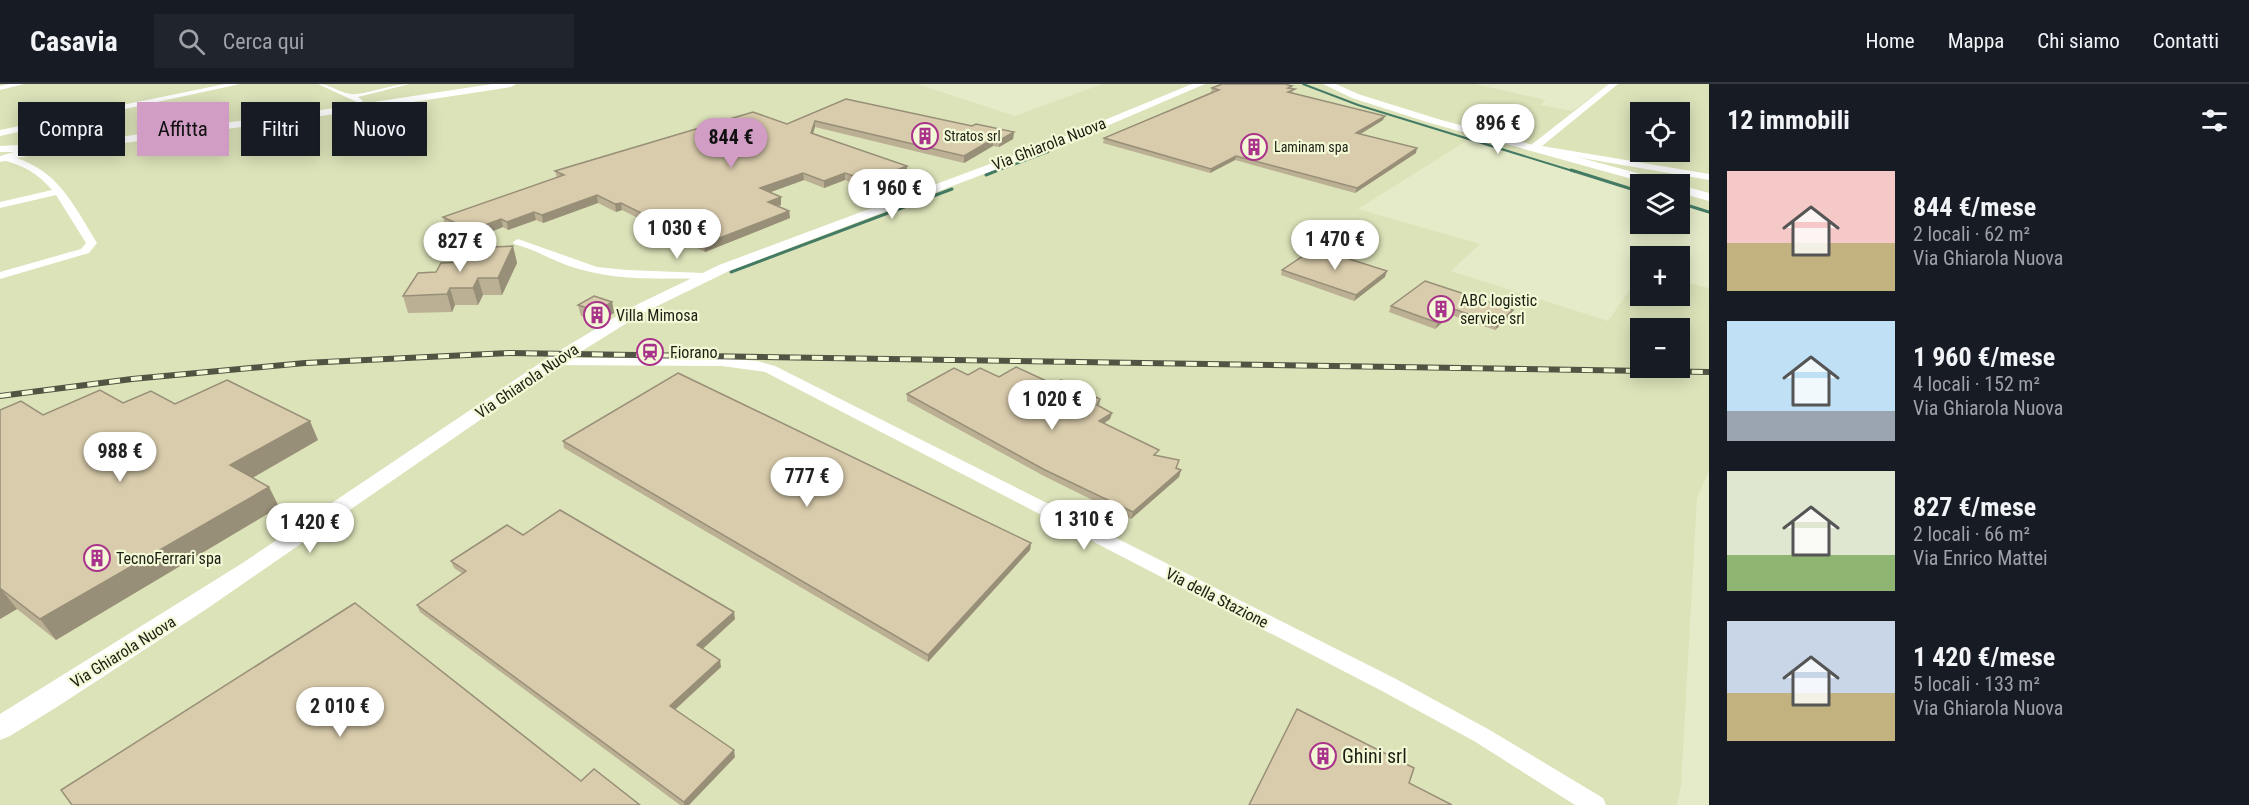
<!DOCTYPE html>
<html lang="it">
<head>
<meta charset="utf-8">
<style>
  :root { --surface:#171b24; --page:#20242c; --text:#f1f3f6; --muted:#9ea1a6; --line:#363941; --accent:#d19dc5 }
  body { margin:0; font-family:"Roboto Condensed",sans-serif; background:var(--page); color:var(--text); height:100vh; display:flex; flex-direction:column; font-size:22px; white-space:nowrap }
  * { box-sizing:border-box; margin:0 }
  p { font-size:20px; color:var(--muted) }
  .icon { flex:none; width:33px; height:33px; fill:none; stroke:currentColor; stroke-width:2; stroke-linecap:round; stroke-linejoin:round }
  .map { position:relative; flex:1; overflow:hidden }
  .details { display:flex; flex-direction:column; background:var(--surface); width:540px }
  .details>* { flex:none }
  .banner { position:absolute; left:18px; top:18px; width:570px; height:54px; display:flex; gap:12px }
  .buttons { position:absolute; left:1630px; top:18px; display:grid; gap:12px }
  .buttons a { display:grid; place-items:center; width:60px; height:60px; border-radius:0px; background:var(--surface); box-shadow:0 3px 15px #0003; font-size:30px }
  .price { position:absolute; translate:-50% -51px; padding:0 14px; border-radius:21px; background:#fff; color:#222; font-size:20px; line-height:39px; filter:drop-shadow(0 2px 3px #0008) }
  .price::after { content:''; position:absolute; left:50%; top:36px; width:18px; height:14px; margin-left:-9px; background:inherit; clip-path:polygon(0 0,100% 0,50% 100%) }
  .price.selected { background:var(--accent); color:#111 }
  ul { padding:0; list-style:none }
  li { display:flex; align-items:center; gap:18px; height:150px; padding:0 18px }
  li span { display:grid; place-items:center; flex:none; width:168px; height:120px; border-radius:0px; color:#555 }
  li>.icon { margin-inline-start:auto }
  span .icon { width:72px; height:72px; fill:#fffc; stroke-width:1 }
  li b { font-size:26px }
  h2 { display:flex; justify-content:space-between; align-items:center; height:72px; padding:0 18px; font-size:26px }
  .tag { padding:0 21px; border-radius:0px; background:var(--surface); box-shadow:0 3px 15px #0003; font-size:21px; line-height:54px }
  .tag.selected { background:var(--accent); color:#111 }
  header { display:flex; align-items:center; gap:36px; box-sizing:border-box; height:84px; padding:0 30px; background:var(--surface); border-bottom:2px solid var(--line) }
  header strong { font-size:28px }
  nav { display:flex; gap:33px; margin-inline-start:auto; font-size:21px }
  .search { width:420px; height:54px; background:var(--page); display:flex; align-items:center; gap:15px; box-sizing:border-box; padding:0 21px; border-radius:0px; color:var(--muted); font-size:22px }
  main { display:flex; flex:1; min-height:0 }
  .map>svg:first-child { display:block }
  .built { fill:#dce3b9; fill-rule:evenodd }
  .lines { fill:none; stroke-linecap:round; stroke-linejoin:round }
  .stream-far1 { stroke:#447b64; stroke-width:2 }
  .stream { stroke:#447b64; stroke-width:3 }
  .street { fill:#fff; fill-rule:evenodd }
  .secondary { fill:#fff; fill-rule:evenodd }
  .rail-casing { stroke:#515443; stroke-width:6 }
  .rail { stroke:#f3f8d6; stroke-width:4; stroke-dasharray:11; stroke-linecap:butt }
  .wall { fill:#bbaf94 }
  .shaded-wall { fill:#988f78 }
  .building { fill:#d9ccac; stroke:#988f78; stroke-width:1.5 }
  .labels { text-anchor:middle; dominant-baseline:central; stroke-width:4.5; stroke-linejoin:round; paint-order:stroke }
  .far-poi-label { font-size:14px; fill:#1d1f13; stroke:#f3f8d6; text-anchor:start }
  .street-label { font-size:16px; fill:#1d1f13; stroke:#f3f8d6 }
  .poi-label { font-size:16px; fill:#1d1f13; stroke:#f3f8d6; text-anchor:start }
  .near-poi-label { font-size:20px; fill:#1d1f13; stroke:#f3f8d6; text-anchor:start }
</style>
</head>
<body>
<header>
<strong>Casavia</strong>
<div class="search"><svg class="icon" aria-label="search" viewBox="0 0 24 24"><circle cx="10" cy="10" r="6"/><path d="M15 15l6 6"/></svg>Cerca qui</div>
<nav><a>Home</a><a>Mappa</a><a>Chi siamo</a><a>Contatti</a></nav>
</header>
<main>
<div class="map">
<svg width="1709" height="721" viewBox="0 0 1709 721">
  <rect width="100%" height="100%" fill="#e5ebc9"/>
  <!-- built -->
  <path class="built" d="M0,0H917L1015,32L1102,0H1475L1546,16L1540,21L1572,27L1610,0H1709V130L1680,121V100H1641V110L1546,78L1468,56L1358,125L1480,160L1451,187L1608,237L1641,190V212H1680V197L1709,204V387L1697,414L1681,702L1677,721H0ZM1641,28H1680V68H1641ZM1641,244H1680V284H1641Z"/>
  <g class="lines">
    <!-- stream-far1 -->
    <g class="stream-far1">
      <path d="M1303,0L1358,21L1576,88"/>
      <path d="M994,88L1048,68"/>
    </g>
    <!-- stream -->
    <g class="stream">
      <path d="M1571,86L1641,108"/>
      <path d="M986,91L998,86"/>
      <path d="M1680,119L1709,128"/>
      <path d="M731,188L952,105"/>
    </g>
    <!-- street -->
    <g class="street">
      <path d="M9,0H24L0,6V2Z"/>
      <path d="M225,0H240L0,52V46Z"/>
      <path d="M318,0C331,0 339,9 351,10C362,12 392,0 409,0L358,13L363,17L359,19Z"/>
      <path d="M1609,0H1618L1542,62L1709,90V96L1536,66L1529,67L1528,65L1531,61Z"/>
      <path d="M5,71C56,82 72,118 97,159L89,169L0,195V188L81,165L86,159L56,111L0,124V118L52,106C37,89 23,81 2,76L1,74Z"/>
      <path d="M518,155L597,183L627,186L703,189L709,192L703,195C662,194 619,197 579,185C556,179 537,166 514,160L513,158Z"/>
      <path d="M555,274H722L757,277L775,282L1396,595L1488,645L1603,714L1606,721H1575L1474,657L1382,607L765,288L722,282L550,281L548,278L550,275Z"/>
    </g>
    <!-- secondary -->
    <g class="secondary">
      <path d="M492,0H516L511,3L308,34L21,73L0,78V72L14,68H0V62L17,61L28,65L308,28Z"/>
      <path d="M1192,0H1205L1081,53L729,187L643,229L561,280L208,524L60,621L10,652L0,656V630L241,480L549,273L632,223L719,181L1073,49Z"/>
      <path d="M1323,0H1336L1358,10L1438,35L1666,97L1668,100H1650L1430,39L1352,14Z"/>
      <path d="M1680,101L1709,109V117L1680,109Z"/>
    </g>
    <defs>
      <path id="rail" d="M0,312L132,295L305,279L509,269L1709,288"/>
    </defs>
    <!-- rail casing -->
    <use href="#rail" class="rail-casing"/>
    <!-- rail -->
    <use href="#rail" class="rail"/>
  </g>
  <!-- wall -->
  <g class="wall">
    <path d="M1212,4H1292L1293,9L1383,36L1360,50L1416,69L1355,109L1235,76L1210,89L1103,59L1104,54L1211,8Z"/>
    <path d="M846,15L972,42L1014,48L1013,55L999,63L993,62L964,79L815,43L813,49L907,90L868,105L845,96L824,104L804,96L770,108L781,113V121L778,122L789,127L790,134L705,168L622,126L616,128L598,119L543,139L536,136L508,146L503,143L473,155L445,141L443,133L557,94L555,87L787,40Z"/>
    <path d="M513,162L517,179L502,211H483L478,221H455L452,228L408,229L403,212L464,178L490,169Z"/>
    <path d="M1282,186L1385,193L1354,217L1281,191Z"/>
    <path d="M612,218L614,229L599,238L581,232L578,221Z"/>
    <path d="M1391,222L1513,226L1510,232L1495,246L1451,231L1435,245L1389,228Z"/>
    <path d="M968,291L1055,301L1100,315L1099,322L1112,329L1110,335L1103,340L1181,386L1179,393L1131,435L1044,392L907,317V310Z"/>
    <path d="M123,319L175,320L318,356L252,394L269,403L279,423L56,556L17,525L0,535V326L43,331Z"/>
    <path d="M563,357L1031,459L1030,466L928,578L564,364Z"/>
    <path d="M523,451L735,535L703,565L721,583L675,626L735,673L689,721H680L420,528L417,521L463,490L454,484L451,477Z"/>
  </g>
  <!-- shaded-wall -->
  <g class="shaded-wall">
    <path d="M1385,32L1383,36L1354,54L1356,49Z"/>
    <path d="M815,37V43L811,56V49Z"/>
    <path d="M1014,48L1013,55L999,63L1000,56Z"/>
    <path d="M993,55V62L964,79V72Z"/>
    <path d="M1417,64L1416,69L1355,109L1357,104Z"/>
    <path d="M1236,72L1235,76L1210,89L1211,85Z"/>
    <path d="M907,82V90L868,105V97Z"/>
    <path d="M803,89L804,96L760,112V104Z"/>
    <path d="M845,89V96L824,104V97Z"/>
    <path d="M597,111L598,119L543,139L542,131Z"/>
    <path d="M781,113V121L769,125L768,118Z"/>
    <path d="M621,119L622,126L616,128L615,120Z"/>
    <path d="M789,127L790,134L705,168L704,160Z"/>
    <path d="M534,128L536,136L508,146L507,138Z"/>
    <path d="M501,135L503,143L473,155L471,146Z"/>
    <path d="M513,162L517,179L502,211L498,194Z"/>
    <path d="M1387,187L1385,193L1354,217L1356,211Z"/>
    <path d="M478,194L483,211L478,221L473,204Z"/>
    <path d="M450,204L455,221L452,228L447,210Z"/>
    <path d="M612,218L614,229L599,238L597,227Z"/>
    <path d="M1454,225L1451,231L1435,245L1438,239Z"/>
    <path d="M1513,226L1510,232L1495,246L1497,240Z"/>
    <path d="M1112,329L1110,335L1097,344L1099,337Z"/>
    <path d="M310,337L318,356L240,401L230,381Z"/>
    <path d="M1181,386L1179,393L1131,435L1133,428Z"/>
    <path d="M269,403L279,423L56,556L40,535Z"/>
    <path d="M1031,459L1030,466L928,578V571Z"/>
    <path d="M0,505H1L17,525L0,535Z"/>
    <path d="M734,528L735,535L699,568L697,561Z"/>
    <path d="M720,576L721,583L671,629L670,622Z"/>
    <path d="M734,666L735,673L689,721H684V718Z"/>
  </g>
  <!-- building -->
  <g class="building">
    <path d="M1222,0H1285L1292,2L1288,4L1295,5L1288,8L1385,32L1356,49L1417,64L1357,104L1236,72L1211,85L1104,54L1219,6L1212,4Z"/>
    <path d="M846,15L972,42L976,40L1014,48L1000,56L993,55L964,72L815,37L811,49L907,82L868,97L845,89L824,97L803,89L760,104L781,113L768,118L789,127L704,160L621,119L615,120L597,111L542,131L534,128L507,138L501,135L471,146L443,133L564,91L555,87L753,28L787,40Z"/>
    <path d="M513,162L498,194H478L473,204H450L447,210L403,212L418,189L436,188L441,179L464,178L469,169H490L493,163Z"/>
    <path d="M1315,164L1387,187L1356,211L1282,186Z"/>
    <path d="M1425,197L1513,226L1497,240L1454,225L1438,239L1391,222Z"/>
    <path d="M594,212L612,218L597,227L578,221Z"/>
    <path d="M1016,283L1055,301L1061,296L1100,315L1097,321L1112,329L1099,337L1159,366L1154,371L1179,376L1176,384L1181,386L1133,428L1045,386L907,310L954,284L968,291L980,284L999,293Z"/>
    <path d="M678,289L1031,459L928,571L563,357Z"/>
    <path d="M227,296L310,337L230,381L269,403L40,535L1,505H0V326L21,317L43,331L100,306L123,319L151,307L175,320Z"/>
    <path d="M560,426L734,528L697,561L720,576L670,622L734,666L684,718L417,521L466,487L451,477L507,441L523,451Z"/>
    <path d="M355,519L581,697L594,685L640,721H72L61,706Z"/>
    <path d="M1297,625L1414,684L1409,699L1452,721H1249Z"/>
  </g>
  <!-- icons -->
  <defs>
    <symbol id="building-ring" viewBox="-11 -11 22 22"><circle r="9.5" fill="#f3f8d6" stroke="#a9338a" stroke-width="1.5"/><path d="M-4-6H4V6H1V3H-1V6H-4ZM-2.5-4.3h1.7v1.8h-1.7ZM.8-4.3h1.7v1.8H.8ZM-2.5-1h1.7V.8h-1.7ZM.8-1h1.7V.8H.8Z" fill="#a9338a"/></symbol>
    <symbol id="station-ring" viewBox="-11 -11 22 22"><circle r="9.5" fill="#f3f8d6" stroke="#a9338a" stroke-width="1.5"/><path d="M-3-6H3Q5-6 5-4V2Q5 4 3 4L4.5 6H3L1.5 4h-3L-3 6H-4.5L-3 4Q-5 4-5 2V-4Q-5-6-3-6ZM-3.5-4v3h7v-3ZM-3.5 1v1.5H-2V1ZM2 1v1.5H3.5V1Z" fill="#a9338a"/></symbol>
  </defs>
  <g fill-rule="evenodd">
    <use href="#building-ring" x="910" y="37" width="30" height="30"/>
    <use href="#building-ring" x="1239" y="48" width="30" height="30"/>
    <use href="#building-ring" x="1426" y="210" width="30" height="30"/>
    <use href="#building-ring" x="582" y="216" width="30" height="30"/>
    <use href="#station-ring" x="635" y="253" width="30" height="30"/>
    <use href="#building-ring" x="82" y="459" width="30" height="30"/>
    <use href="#building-ring" x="1308" y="657" width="30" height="30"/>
  </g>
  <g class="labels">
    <!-- far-poi labels -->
    <g class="far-poi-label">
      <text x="944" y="52">Stratos srl</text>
      <text x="1274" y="63">Laminam spa</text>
    </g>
    <!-- street labels -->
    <g class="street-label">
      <text transform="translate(1049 60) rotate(-21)">Via Ghiarola Nuova</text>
      <text transform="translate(527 297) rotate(-34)">Via Ghiarola Nuova</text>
      <text transform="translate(1217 514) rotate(27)">Via della Stazione</text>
      <text transform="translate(123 568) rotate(-32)">Via Ghiarola Nuova</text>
    </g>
    <!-- poi labels -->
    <g class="poi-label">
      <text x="1460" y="216">ABC logistic<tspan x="1460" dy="18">service srl</tspan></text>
      <text x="616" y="231">Villa Mimosa</text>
      <text x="670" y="268">Fiorano</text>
      <text x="116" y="474">TecnoFerrari spa</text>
    </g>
    <!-- near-poi labels -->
    <g class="near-poi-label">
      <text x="1342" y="672">Ghini srl</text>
    </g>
  </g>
</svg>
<div class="buttons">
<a><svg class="icon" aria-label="locate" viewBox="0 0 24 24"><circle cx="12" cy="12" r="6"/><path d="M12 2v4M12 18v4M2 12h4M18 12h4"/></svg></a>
<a><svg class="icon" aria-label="layers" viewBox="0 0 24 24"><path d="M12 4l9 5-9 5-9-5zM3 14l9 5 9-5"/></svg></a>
<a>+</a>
<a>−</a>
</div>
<b class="price" style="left:1498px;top:71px">896 €</b>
<b class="price selected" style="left:731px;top:85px">844 €</b>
<b class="price" style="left:892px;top:136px">1 960 €</b>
<b class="price" style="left:677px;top:176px">1 030 €</b>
<b class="price" style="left:1335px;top:187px">1 470 €</b>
<b class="price" style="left:460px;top:189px">827 €</b>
<b class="price" style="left:1052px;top:347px">1 020 €</b>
<b class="price" style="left:120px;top:399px">988 €</b>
<b class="price" style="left:807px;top:424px">777 €</b>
<b class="price" style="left:1084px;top:467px">1 310 €</b>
<b class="price" style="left:310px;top:470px">1 420 €</b>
<b class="price" style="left:340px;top:654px">2 010 €</b>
<div class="banner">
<a class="tag">Compra</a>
<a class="tag selected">Affitta</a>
<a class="tag">Filtri</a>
<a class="tag">Nuovo</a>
</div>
</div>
<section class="details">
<h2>12 immobili<svg class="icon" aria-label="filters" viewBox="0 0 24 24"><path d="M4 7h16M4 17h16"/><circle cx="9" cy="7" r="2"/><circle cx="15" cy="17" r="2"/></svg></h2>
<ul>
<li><span style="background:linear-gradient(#f6c9c9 60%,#c2b280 0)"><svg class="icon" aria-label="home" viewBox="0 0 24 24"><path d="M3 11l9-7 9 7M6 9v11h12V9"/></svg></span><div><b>844 €/mese</b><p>2 locali · 62 m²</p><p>Via Ghiarola Nuova</p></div></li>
<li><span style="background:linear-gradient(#bfe0f5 75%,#9aa5b1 0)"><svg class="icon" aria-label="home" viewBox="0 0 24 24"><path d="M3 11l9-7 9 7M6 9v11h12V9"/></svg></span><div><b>1 960 €/mese</b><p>4 locali · 152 m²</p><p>Via Ghiarola Nuova</p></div></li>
<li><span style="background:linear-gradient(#dfe7d0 70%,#8fb573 0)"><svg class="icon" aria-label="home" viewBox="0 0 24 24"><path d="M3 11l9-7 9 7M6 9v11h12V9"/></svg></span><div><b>827 €/mese</b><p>2 locali · 66 m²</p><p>Via Enrico Mattei</p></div></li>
<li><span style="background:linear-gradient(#c9d6e8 60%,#c2b280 0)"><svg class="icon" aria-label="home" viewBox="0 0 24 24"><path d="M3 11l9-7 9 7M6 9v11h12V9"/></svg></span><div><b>1 420 €/mese</b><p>5 locali · 133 m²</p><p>Via Ghiarola Nuova</p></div></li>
</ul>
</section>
</main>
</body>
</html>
